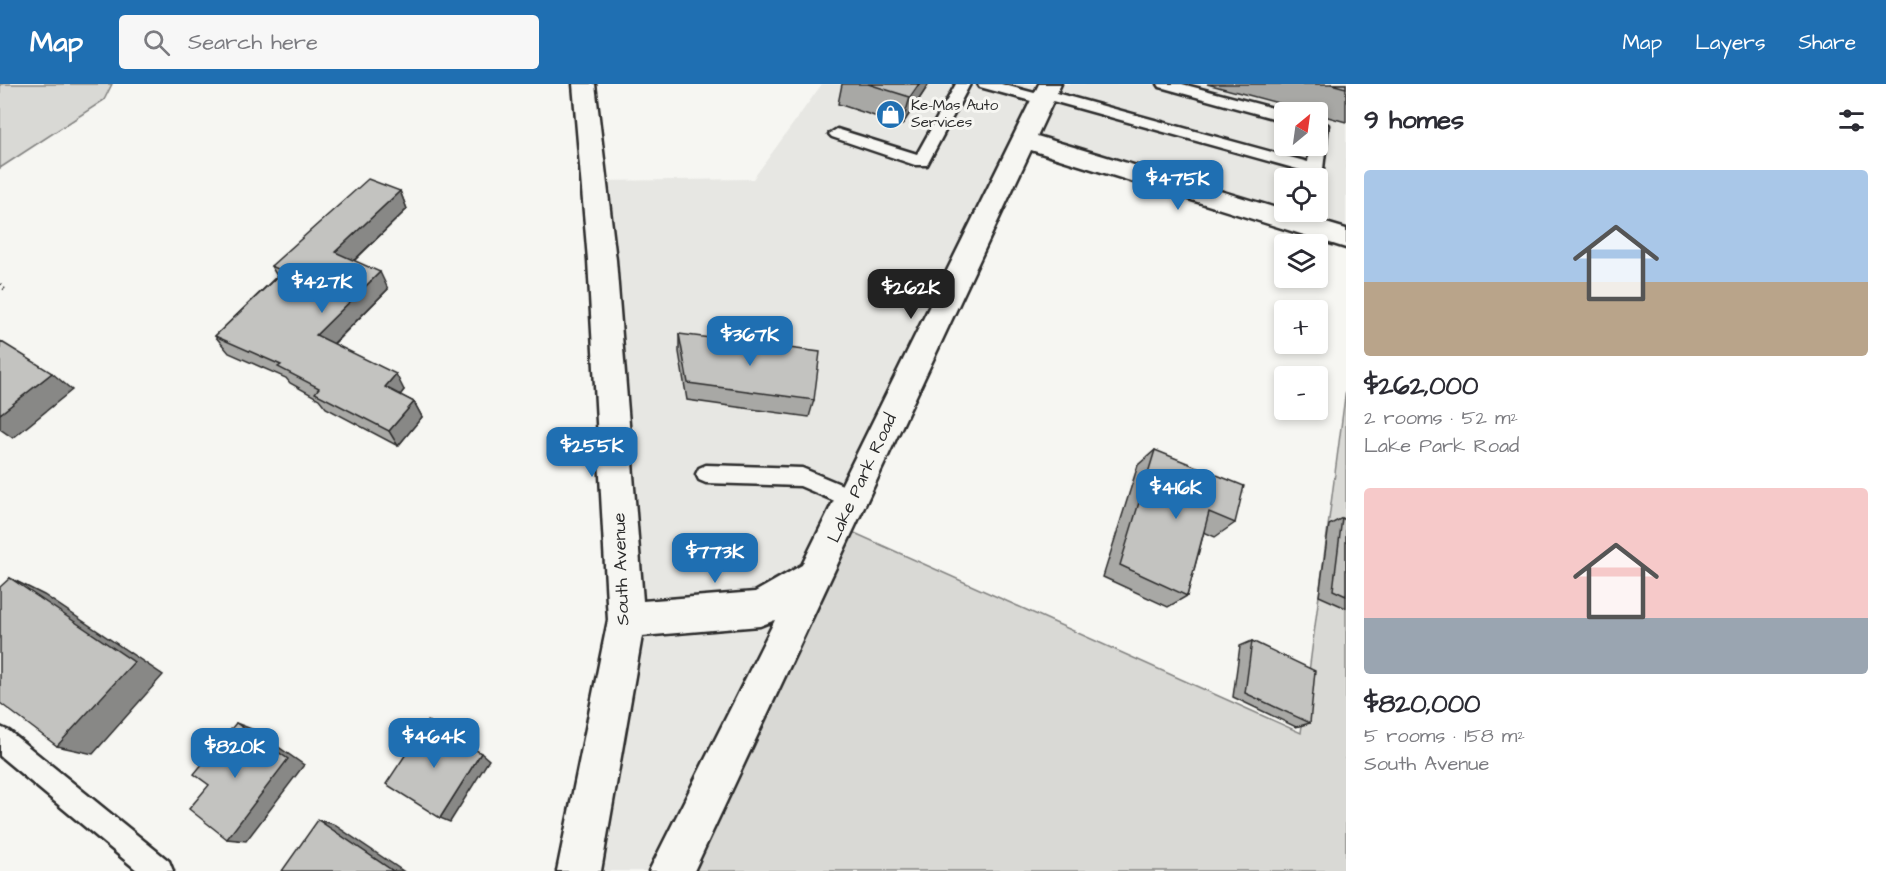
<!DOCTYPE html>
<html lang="en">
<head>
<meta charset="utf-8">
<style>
  :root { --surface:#fff; --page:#f7f7f7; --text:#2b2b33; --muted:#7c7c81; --accent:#1f6fb2 }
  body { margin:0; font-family:"Architects Daughter",sans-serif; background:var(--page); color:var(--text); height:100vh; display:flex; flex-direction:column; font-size:22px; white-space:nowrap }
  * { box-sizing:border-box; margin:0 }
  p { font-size:20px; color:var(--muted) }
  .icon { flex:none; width:33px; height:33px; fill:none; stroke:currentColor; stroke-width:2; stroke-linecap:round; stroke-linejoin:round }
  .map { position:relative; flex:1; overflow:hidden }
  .drawer { display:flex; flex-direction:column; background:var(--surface); width:540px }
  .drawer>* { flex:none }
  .needle { width:39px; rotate:29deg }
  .tools { position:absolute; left:1274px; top:18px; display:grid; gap:12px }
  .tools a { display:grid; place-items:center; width:54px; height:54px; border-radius:6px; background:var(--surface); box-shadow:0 3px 9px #0003; font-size:30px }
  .price { position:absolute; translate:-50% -51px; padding:0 14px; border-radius:12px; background:var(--accent); color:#fff; font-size:20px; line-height:39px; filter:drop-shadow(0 2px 3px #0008) }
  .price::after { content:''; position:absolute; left:50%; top:36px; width:18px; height:14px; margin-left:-9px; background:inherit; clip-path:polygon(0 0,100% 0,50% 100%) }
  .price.active { background:#222; color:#fff }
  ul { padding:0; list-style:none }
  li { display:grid; align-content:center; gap:12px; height:318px; padding:0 18px }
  li span { display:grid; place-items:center; height:186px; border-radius:6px; color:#555 }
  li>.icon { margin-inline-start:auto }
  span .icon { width:108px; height:108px; fill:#fffc; stroke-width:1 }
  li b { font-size:26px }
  h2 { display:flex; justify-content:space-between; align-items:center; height:72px; padding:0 18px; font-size:26px }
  header { display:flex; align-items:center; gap:36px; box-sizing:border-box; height:84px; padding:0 30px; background:var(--accent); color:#fff }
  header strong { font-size:28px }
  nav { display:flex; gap:33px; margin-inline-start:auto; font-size:21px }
  .search { width:420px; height:54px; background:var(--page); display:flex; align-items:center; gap:15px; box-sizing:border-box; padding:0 21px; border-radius:6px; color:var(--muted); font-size:22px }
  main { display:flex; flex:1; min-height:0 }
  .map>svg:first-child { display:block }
  .built { fill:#e7e7e3; fill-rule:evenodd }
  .green { fill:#d9d9d5; stroke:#828280; stroke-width:1.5 }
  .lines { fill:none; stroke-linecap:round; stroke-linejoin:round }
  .lane-casing { stroke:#2b2b2b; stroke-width:5 }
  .secondary-casing { stroke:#2b2b2b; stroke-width:5 }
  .path { stroke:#2b2b2b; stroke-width:3; stroke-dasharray:1.5 4; stroke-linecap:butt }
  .lane { fill:#f6f6f2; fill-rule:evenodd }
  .secondary { fill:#f6f6f2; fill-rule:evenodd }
  .wall { fill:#a8a8a5; stroke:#2b2b2b; stroke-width:1.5 }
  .shaded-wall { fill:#888886; stroke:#2b2b2b; stroke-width:1.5 }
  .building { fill:#c3c3c0; stroke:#2b2b2b; stroke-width:1.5 }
  .labels { text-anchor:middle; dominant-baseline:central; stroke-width:6; stroke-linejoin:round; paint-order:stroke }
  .far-poi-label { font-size:15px; fill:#2b2b2b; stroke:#f6f6f2; text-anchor:start }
  .street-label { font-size:18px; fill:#2b2b2b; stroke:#f6f6f2 }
</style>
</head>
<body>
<header>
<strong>Map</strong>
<div class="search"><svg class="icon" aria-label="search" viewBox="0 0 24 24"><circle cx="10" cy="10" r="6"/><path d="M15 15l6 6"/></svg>Search here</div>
<nav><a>Map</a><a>Layers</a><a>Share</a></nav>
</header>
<main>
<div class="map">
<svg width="1346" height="787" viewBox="0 0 1346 787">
  <rect width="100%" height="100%" fill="#f6f6f2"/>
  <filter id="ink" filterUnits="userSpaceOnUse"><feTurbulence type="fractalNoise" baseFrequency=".0167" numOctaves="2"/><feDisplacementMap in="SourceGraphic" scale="12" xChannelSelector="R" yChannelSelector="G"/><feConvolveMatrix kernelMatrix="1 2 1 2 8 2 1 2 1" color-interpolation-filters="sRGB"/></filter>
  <g filter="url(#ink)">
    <!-- built -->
    <path class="built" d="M822,0H1346V155L1023,56L671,787H579L626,536L595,97L753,95ZM1284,28H1317V62H1284ZM1284,94H1317V128H1284Z"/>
    <!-- green -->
    <g class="green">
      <path d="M0,0H112L104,16L0,84Z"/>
      <path d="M1346,305V787H671L839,442L1301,649Z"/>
    </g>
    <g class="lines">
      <defs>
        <g id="lane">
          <path d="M956,0H970L927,81H915L832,53L829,50L837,45L917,70Z"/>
          <path d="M978,0H1001L1038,10L1045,6L1308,78L1310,62H1317V35L1328,41L1323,85L1315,90L1049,16L1047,19L1042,20L980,3Z"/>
          <path d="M1158,0H1182L1288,28H1284V37L1160,3Z"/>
          <path d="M706,381L802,384L859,408L862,415L859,422L851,424L800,402L706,399L699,396L696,390L699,384Z"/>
          <path d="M0,643L9,647L169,777L173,787H138L0,672Z"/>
        </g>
        <path id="secondary" d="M573,0H595L616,176L643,517L755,508L802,481L1039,0H1061L1037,52L1346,145V164L1031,66L694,787H649L775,536L760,542L642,552L601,787H557L608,536L588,176Z"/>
      </defs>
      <!-- lane casing -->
      <use href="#lane" class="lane-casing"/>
      <!-- secondary casing -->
      <use href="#secondary" class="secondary-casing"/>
      <!-- path -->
      <path class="path" d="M0,200L7,208"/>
      <!-- lane -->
      <use href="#lane" class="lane"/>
      <!-- secondary -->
      <use href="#secondary" class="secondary"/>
    </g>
    <!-- wall -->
    <g class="wall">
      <path d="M842,0H929L902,41L838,20Z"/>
      <path d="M1207,0H1346V38L1317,30V28H1312Z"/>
      <path d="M400,107L407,125L354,177L388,205L334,260L404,306L400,311L414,318L422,333L398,362L326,324L319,315L290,299L286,294L229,269L215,252L277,192L271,182Z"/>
      <path d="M679,250L814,316L809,333L687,316L679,268Z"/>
      <path d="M1155,366L1235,439L1215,453L1204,448L1187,512L1168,523L1103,493L1138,381Z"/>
      <path d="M1342,434L1346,436V524L1319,512L1329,441Z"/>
      <path d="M1252,557L1310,639L1296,643L1233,613L1240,562Z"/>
    </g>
    <!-- shaded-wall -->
    <g class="shaded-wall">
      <path d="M919,0H929L902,41L910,13Z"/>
      <path d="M400,107L407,125L344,186L335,168Z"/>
      <path d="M380,188L388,205L326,267L316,251Z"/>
      <path d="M52,289L72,306L13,354L0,345V330Z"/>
      <path d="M396,290L404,306L394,319L385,303Z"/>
      <path d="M414,318L422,333L398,362L389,347Z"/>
      <path d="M10,494L44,511L163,591L93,670L57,662Z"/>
      <path d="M236,639L254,646L304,681L246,757L227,755Z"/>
      <path d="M481,669L489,676L450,738L440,734Z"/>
      <path d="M318,736L333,740L403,787H393Z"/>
    </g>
    <!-- building -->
    <g class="building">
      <path d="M868,0H919L910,13Z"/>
      <path d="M1331,0H1346V4Z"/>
      <path d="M368,95L400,107L335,168L380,188L316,251L396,290L385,303L414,318L389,347L315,309L319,304L278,283L281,281L215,252L283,187L271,182Z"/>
      <path d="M679,250L820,268L814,316L688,299Z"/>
      <path d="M0,257L52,289L0,330Z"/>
      <path d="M1155,366L1244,402L1235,439L1209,428L1187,512L1120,481Z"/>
      <path d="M1342,434L1346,436V512L1333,506Z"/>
      <path d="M10,494L134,578L57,662L0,619V503Z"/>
      <path d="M1252,557L1315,587L1310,639L1245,609Z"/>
      <path d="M428,637L481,669L440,734L386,700Z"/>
      <path d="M236,639L288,675L227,755L189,725L209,701L194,690Z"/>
      <path d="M318,736L393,787H282Z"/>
    </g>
  </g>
  <!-- icons -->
  <defs>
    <symbol id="shop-disc" viewBox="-11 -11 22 22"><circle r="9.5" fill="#1f6fb2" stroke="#f6f6f2"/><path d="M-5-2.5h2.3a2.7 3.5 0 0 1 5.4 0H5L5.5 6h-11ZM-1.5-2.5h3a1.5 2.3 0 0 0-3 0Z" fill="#fff"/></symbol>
  </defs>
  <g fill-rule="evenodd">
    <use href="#shop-disc" x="874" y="14" width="33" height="33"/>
  </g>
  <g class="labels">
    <!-- far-poi labels -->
    <g class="far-poi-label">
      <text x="911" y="21">Ke-Mas Auto<tspan x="911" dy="17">Services</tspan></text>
    </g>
    <!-- street labels -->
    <g class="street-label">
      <text transform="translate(862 394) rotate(-65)">Lake Park Road</text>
      <text transform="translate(621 485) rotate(-92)">South Avenue</text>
    </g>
  </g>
</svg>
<div class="tools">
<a><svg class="needle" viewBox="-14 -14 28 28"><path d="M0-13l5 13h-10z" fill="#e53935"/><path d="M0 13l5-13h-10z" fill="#7c7c81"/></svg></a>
<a><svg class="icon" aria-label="locate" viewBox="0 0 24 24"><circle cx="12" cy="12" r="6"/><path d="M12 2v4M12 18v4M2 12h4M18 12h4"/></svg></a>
<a><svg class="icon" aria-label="layers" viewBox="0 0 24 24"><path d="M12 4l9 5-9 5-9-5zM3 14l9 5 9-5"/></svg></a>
<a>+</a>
<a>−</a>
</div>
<b class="price" style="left:1178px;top:127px">$475K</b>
<b class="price" style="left:322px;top:230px">$427K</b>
<b class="price active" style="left:911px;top:236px">$262K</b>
<b class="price" style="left:750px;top:283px">$367K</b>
<b class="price" style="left:592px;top:394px">$255K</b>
<b class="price" style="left:1176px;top:436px">$416K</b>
<b class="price" style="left:715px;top:500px">$773K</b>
<b class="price" style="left:434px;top:685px">$464K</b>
<b class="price" style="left:235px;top:695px">$820K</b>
</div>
<section class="drawer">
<h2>9 homes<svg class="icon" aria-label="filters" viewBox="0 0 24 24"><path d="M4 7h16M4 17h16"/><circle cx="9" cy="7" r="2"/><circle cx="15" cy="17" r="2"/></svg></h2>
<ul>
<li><span style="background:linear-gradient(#a9c7e8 60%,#b9a48a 0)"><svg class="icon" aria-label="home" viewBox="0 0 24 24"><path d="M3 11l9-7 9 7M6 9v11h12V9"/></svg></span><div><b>$262,000</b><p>2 rooms · 52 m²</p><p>Lake Park Road</p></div></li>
<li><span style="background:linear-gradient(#f6c9c9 70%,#9aa5b1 0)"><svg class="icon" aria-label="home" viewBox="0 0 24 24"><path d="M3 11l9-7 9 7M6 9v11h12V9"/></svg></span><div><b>$820,000</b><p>5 rooms · 158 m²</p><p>South Avenue</p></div></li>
</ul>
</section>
</main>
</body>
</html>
